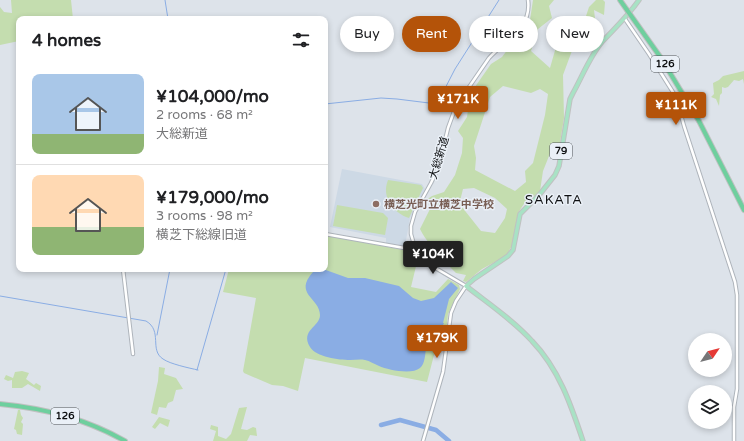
<!DOCTYPE html>
<html lang="en">
<head>
<meta charset="utf-8">
<style>
  :root { --surface:#fff; --page:#f6f6f6; --text:#202124; --muted:#757577; --line:#e0e0e0; --accent:#b45309 }
  body { margin:0; font-family:"Varela Round","Noto Sans JP",sans-serif; background:var(--page); color:var(--text); height:100vh; display:flex; flex-direction:column; font-size:15px; white-space:nowrap }
  * { box-sizing:border-box; margin:0 }
  p { font-size:13px; color:var(--muted) }
  .icon { flex:none; width:22px; height:22px; fill:none; stroke:currentColor; stroke-width:2; stroke-linecap:round; stroke-linejoin:round }
  .map { position:relative; flex:1; overflow:hidden }
  .side { position:absolute; left:16px; top:16px; width:312px; height:256px; display:flex; flex-direction:column; background:var(--surface); border-radius:8px; box-shadow:0 2px 6px #0003 }
  .side>* { flex:none }
  .guide { position:absolute; left:340px; top:16px; width:344px; height:36px; display:flex; gap:8px }
  .needle { width:26px; rotate:55deg }
  .buttons { position:absolute; left:688px; top:333px; display:grid; gap:8px }
  .buttons a { display:grid; place-items:center; width:44px; height:44px; border-radius:50%; background:var(--surface); box-shadow:0 2px 6px #0003; font-size:20px }
  .price { position:absolute; translate:-50% -34px; padding:0 9px; border-radius:4px; background:var(--accent); color:#fff; font-size:13px; line-height:26px; filter:drop-shadow(0 1px 2px #0008) }
  .price::after { content:''; position:absolute; left:50%; top:24px; width:12px; height:9px; margin-left:-6px; background:inherit; clip-path:polygon(0 0,100% 0,50% 100%) }
  .price.on { background:#222; color:#fff }
  ul { padding:0; list-style:none }
  li { display:flex; align-items:center; gap:12px; height:100px; padding:0 16px }
  li+li { border-top:1px solid var(--line) }
  li span { display:grid; place-items:center; flex:none; width:112px; height:80px; border-radius:8px; color:#555 }
  li>.icon { margin-inline-start:auto }
  span .icon { width:48px; height:48px; fill:#fffc; stroke-width:1 }
  li b { font-size:17px }
  h2 { display:flex; justify-content:space-between; align-items:center; height:48px; padding:0 16px; font-size:17px }
  .tag { padding:0 14px; border-radius:18px; background:var(--surface); box-shadow:0 2px 6px #0003; font-size:14px; line-height:36px }
  .tag.on { background:var(--accent); color:#fff }
  .map>svg:first-child { display:block }
  .built { fill:#cdd9e5 }
  .green { fill:#c4ddaf; fill-rule:evenodd }
  .water { fill:#8aade4 }
  .lines { fill:none; stroke-linecap:round; stroke-linejoin:round }
  .stream { stroke:#8aade4; stroke-width:1 }
  .river { stroke:#8aade4; stroke-width:4.5 }
  .minor-casing { stroke:#aeb4bb; stroke-width:4.5 }
  .major-casing { stroke:#c0c1c1; stroke-width:5.5 }
  .highway-casing { stroke:#c0c1c1; stroke-width:6 }
  .minor { stroke:#fff; stroke-width:2.5 }
  .major { stroke:#a8e2c5; stroke-width:3.5 }
  .highway { stroke:#6ecf9e; stroke-width:4 }
  .highway-bridge-casing { stroke:#c0c1c1; stroke-width:6; stroke-linecap:butt }
  .highway-bridge { stroke:#6ecf9e; stroke-width:4 }
  .education-dot { fill:#8d6e63; stroke:#eaf0f7; stroke-width:1.5 }
  .labels { text-anchor:middle; dominant-baseline:central; stroke-width:3; stroke-linejoin:round; paint-order:stroke }
  .shield { fill:#eaf0f7; stroke:#4f5256; stroke-width:1 }
  .shield-label { font-size:10px; font-weight:bold; fill:#0d0f11 }
  .street-label { font-size:11px; fill:#0d0f11; stroke:#eaf0f7 }
  .education-label { font-size:11px; font-weight:bold; fill:#785e54; stroke:#eaf0f7; text-anchor:start }
  .quarter-label { font-size:13px; letter-spacing:1px; fill:#0d0f11; stroke:#eaf0f7 }
</style>
</head>
<body>
<div class="map">
<svg width="744" height="441" viewBox="0 0 744 441">
  <rect width="100%" height="100%" fill="#dde3ea"/>
  <!-- built -->
  <path class="built" d="M342,169L422,184L425,189L410,218L405,246L386,243V238L330,227Z"/>
  <!-- green -->
  <g class="green">
    <path d="M11,0H71L73,19H19V41L0,45V7L4,12L12,13Z"/>
    <path d="M533,0H554L549,6L552,18L538,29L531,51L550,68L560,33L579,27L577,19L586,16L589,7L596,0H603L605,2L604,15L594,10L596,27L585,44L573,48L563,75L564,118L558,155L551,151L543,171L540,191L532,198L529,196L518,213L513,244L506,256L482,269L466,282L463,281L466,275L456,273L449,266L450,261C438,252 427,244 420,229L432,205L426,200L432,196L444,192L455,175L462,153L463,138L458,131L467,117L470,94L491,64L502,57L523,29L530,20ZM503,86L531,93L540,89L548,94L545,115L533,163L525,171L526,182L515,191L475,170L476,158L474,146L490,97ZM474,188L495,198L507,209L505,218L495,233L481,231L462,207L460,201L463,189Z"/>
    <path d="M744,71V84L743,79L739,81L734,80L728,87L725,88L722,87V93L720,95L719,106L716,99L711,97L714,94L713,83L719,80L723,76Z"/>
    <path d="M388,180L421,185L423,188L409,218C393,213 381,197 388,180Z"/>
    <path d="M337,205L383,213L388,218L385,235L333,226Z"/>
    <path d="M325,235L414,252L418,258L411,287L436,292L448,279L459,285L460,289L448,314L446,333L440,332L427,382L305,358L298,391L283,386L272,385L244,373L243,371L256,298L223,292L229,269H325Z"/>
    <path d="M159,367L165,368L164,374L176,378L183,389L176,390L173,401L168,403L166,408L159,407L157,415L151,413L158,381Z"/>
    <path d="M22,371L29,373L26,379L34,385L36,383L41,386L40,391L28,384L22,388H12V380L8,381L4,379L6,375L13,378L15,372Z"/>
    <path d="M247,407L241,429L247,430L253,427L256,428L257,436L250,435L247,441H213L216,431L210,429L211,425L218,427V436L226,439L231,434L239,408Z"/>
    <path d="M18,410H20L21,415L23,418L21,422L23,424L22,435L17,434L16,430L14,429Z"/>
    <path d="M159,417L170,420L168,427L160,423L155,429L152,427Z"/>
  </g>
  <!-- water -->
  <path class="water" d="M323,269L348,278H365L399,286L413,298L421,301L434,298L451,282L458,288L449,299L443,323H444L442,327C419,324 431,360 420,368C412,375 388,370 379,366C374,364 370,361 365,360C360,359 355,360 350,360C339,360 316,357 310,347C300,330 320,327 320,315C320,298 293,294 313,272Z"/>
  <g class="lines">
    <!-- stream -->
    <g class="stream">
      <path d="M165,0L168,19"/>
      <path d="M325,104L381,98L397,99L437,104L455,69L499,0"/>
      <path d="M0,296L146,321C163,331 149,350 163,359C170,364 189,368 198,370"/>
      <path d="M157,335L170,269"/>
      <path d="M197,370L226,269"/>
    </g>
    <!-- river -->
    <path class="river" d="M381,425L400,420L436,430L449,441"/>
    <defs>
      <g id="minor">
        <path d="M625,19L649,54L676,97L684,126L735,282L737,295V389L734,407V441"/>
        <path d="M325,234L410,249L415,248"/>
        <path d="M123,269L133,354"/>
        <path d="M423,441L443,372L451,313L456,301L466,286L432,266L423,259L415,248L411,234V226L415,212L431,183L439,166L448,128L456,106L489,58C505,40 532,29 528,0"/>
      </g>
      <path id="major" d="M583,441C571,405 559,369 532,341C513,320 489,304 466,286L474,279L508,256L513,250L514,245L520,214L540,194L555,175L559,166L570,99L573,93C582,77 590,56 602,42C615,28 628,16 639,0"/>
      <g id="highway">
        <path d="M620,0L627,10"/>
        <path d="M699,121L744,210"/>
        <path d="M0,404C43,408 88,420 125,441"/>
      </g>
    </defs>
    <!-- minor casing -->
    <use href="#minor" class="minor-casing"/>
    <!-- major casing -->
    <use href="#major" class="major-casing"/>
    <!-- highway casing -->
    <use href="#highway" class="highway-casing"/>
    <!-- minor -->
    <use href="#minor" class="minor"/>
    <!-- major -->
    <use href="#major" class="major"/>
    <!-- highway -->
    <use href="#highway" class="highway"/>
    <defs>
      <path id="highway-bridge" d="M627,10L661,58L699,121"/>
    </defs>
    <!-- highway-bridge casing -->
    <use href="#highway-bridge" class="highway-bridge-casing"/>
    <!-- highway-bridge -->
    <use href="#highway-bridge" class="highway-bridge"/>
  </g>
  <!-- markers -->
  <circle class="education-dot" cx="376" cy="204" r="4"/>
  <g class="labels">
    <!-- shield labels -->
    <g class="shield">
      <rect x="651" y="56" width="28" height="16" rx="3"/>
      <rect x="550" y="143" width="22" height="16" rx="3"/>
      <rect x="51" y="408" width="28" height="16" rx="3"/>
    </g>
    <g class="shield-label">
      <text x="665" y="64">126</text>
      <text x="561" y="151">79</text>
      <text x="65" y="416">126</text>
    </g>
    <!-- street labels -->
    <g class="street-label">
      <text transform="translate(439 158) rotate(-73)">大総新道</text>
    </g>
    <!-- education labels -->
    <g class="education-label">
      <text x="384" y="204">横芝光町立横芝中学校</text>
    </g>
    <!-- quarter labels -->
    <g class="quarter-label">
      <text x="554" y="200">SAKATA</text>
    </g>
  </g>
</svg>
<div class="buttons">
<a><svg class="needle" viewBox="-14 -14 28 28"><path d="M0-13l5 13h-10z" fill="#e53935"/><path d="M0 13l5-13h-10z" fill="#757577"/></svg></a>
<a><svg class="icon" aria-label="layers" viewBox="0 0 24 24"><path d="M12 4l9 5-9 5-9-5zM3 14l9 5 9-5"/></svg></a>
</div>
<b class="price" style="left:458px;top:120px">¥171K</b>
<b class="price" style="left:676px;top:126px">¥111K</b>
<b class="price on" style="left:433px;top:275px">¥104K</b>
<b class="price" style="left:437px;top:359px">¥179K</b>
<div class="guide">
<a class="tag">Buy</a>
<a class="tag on">Rent</a>
<a class="tag">Filters</a>
<a class="tag">New</a>
</div>
<section class="side">
<h2>4 homes<svg class="icon" aria-label="filters" viewBox="0 0 24 24"><path d="M4 7h16M4 17h16"/><circle cx="9" cy="7" r="2"/><circle cx="15" cy="17" r="2"/></svg></h2>
<ul>
<li><span style="background:linear-gradient(#a9c7e8 75%,#8fb573 0)"><svg class="icon" aria-label="home" viewBox="0 0 24 24"><path d="M3 11l9-7 9 7M6 9v11h12V9"/></svg></span><div><b>¥104,000/mo</b><p>2 rooms · 68 m²</p><p>大総新道</p></div></li>
<li><span style="background:linear-gradient(#ffd9b3 65%,#8fb573 0)"><svg class="icon" aria-label="home" viewBox="0 0 24 24"><path d="M3 11l9-7 9 7M6 9v11h12V9"/></svg></span><div><b>¥179,000/mo</b><p>3 rooms · 98 m²</p><p>横芝下総線旧道</p></div></li>
</ul>
</section>
</div>
</body>
</html>
